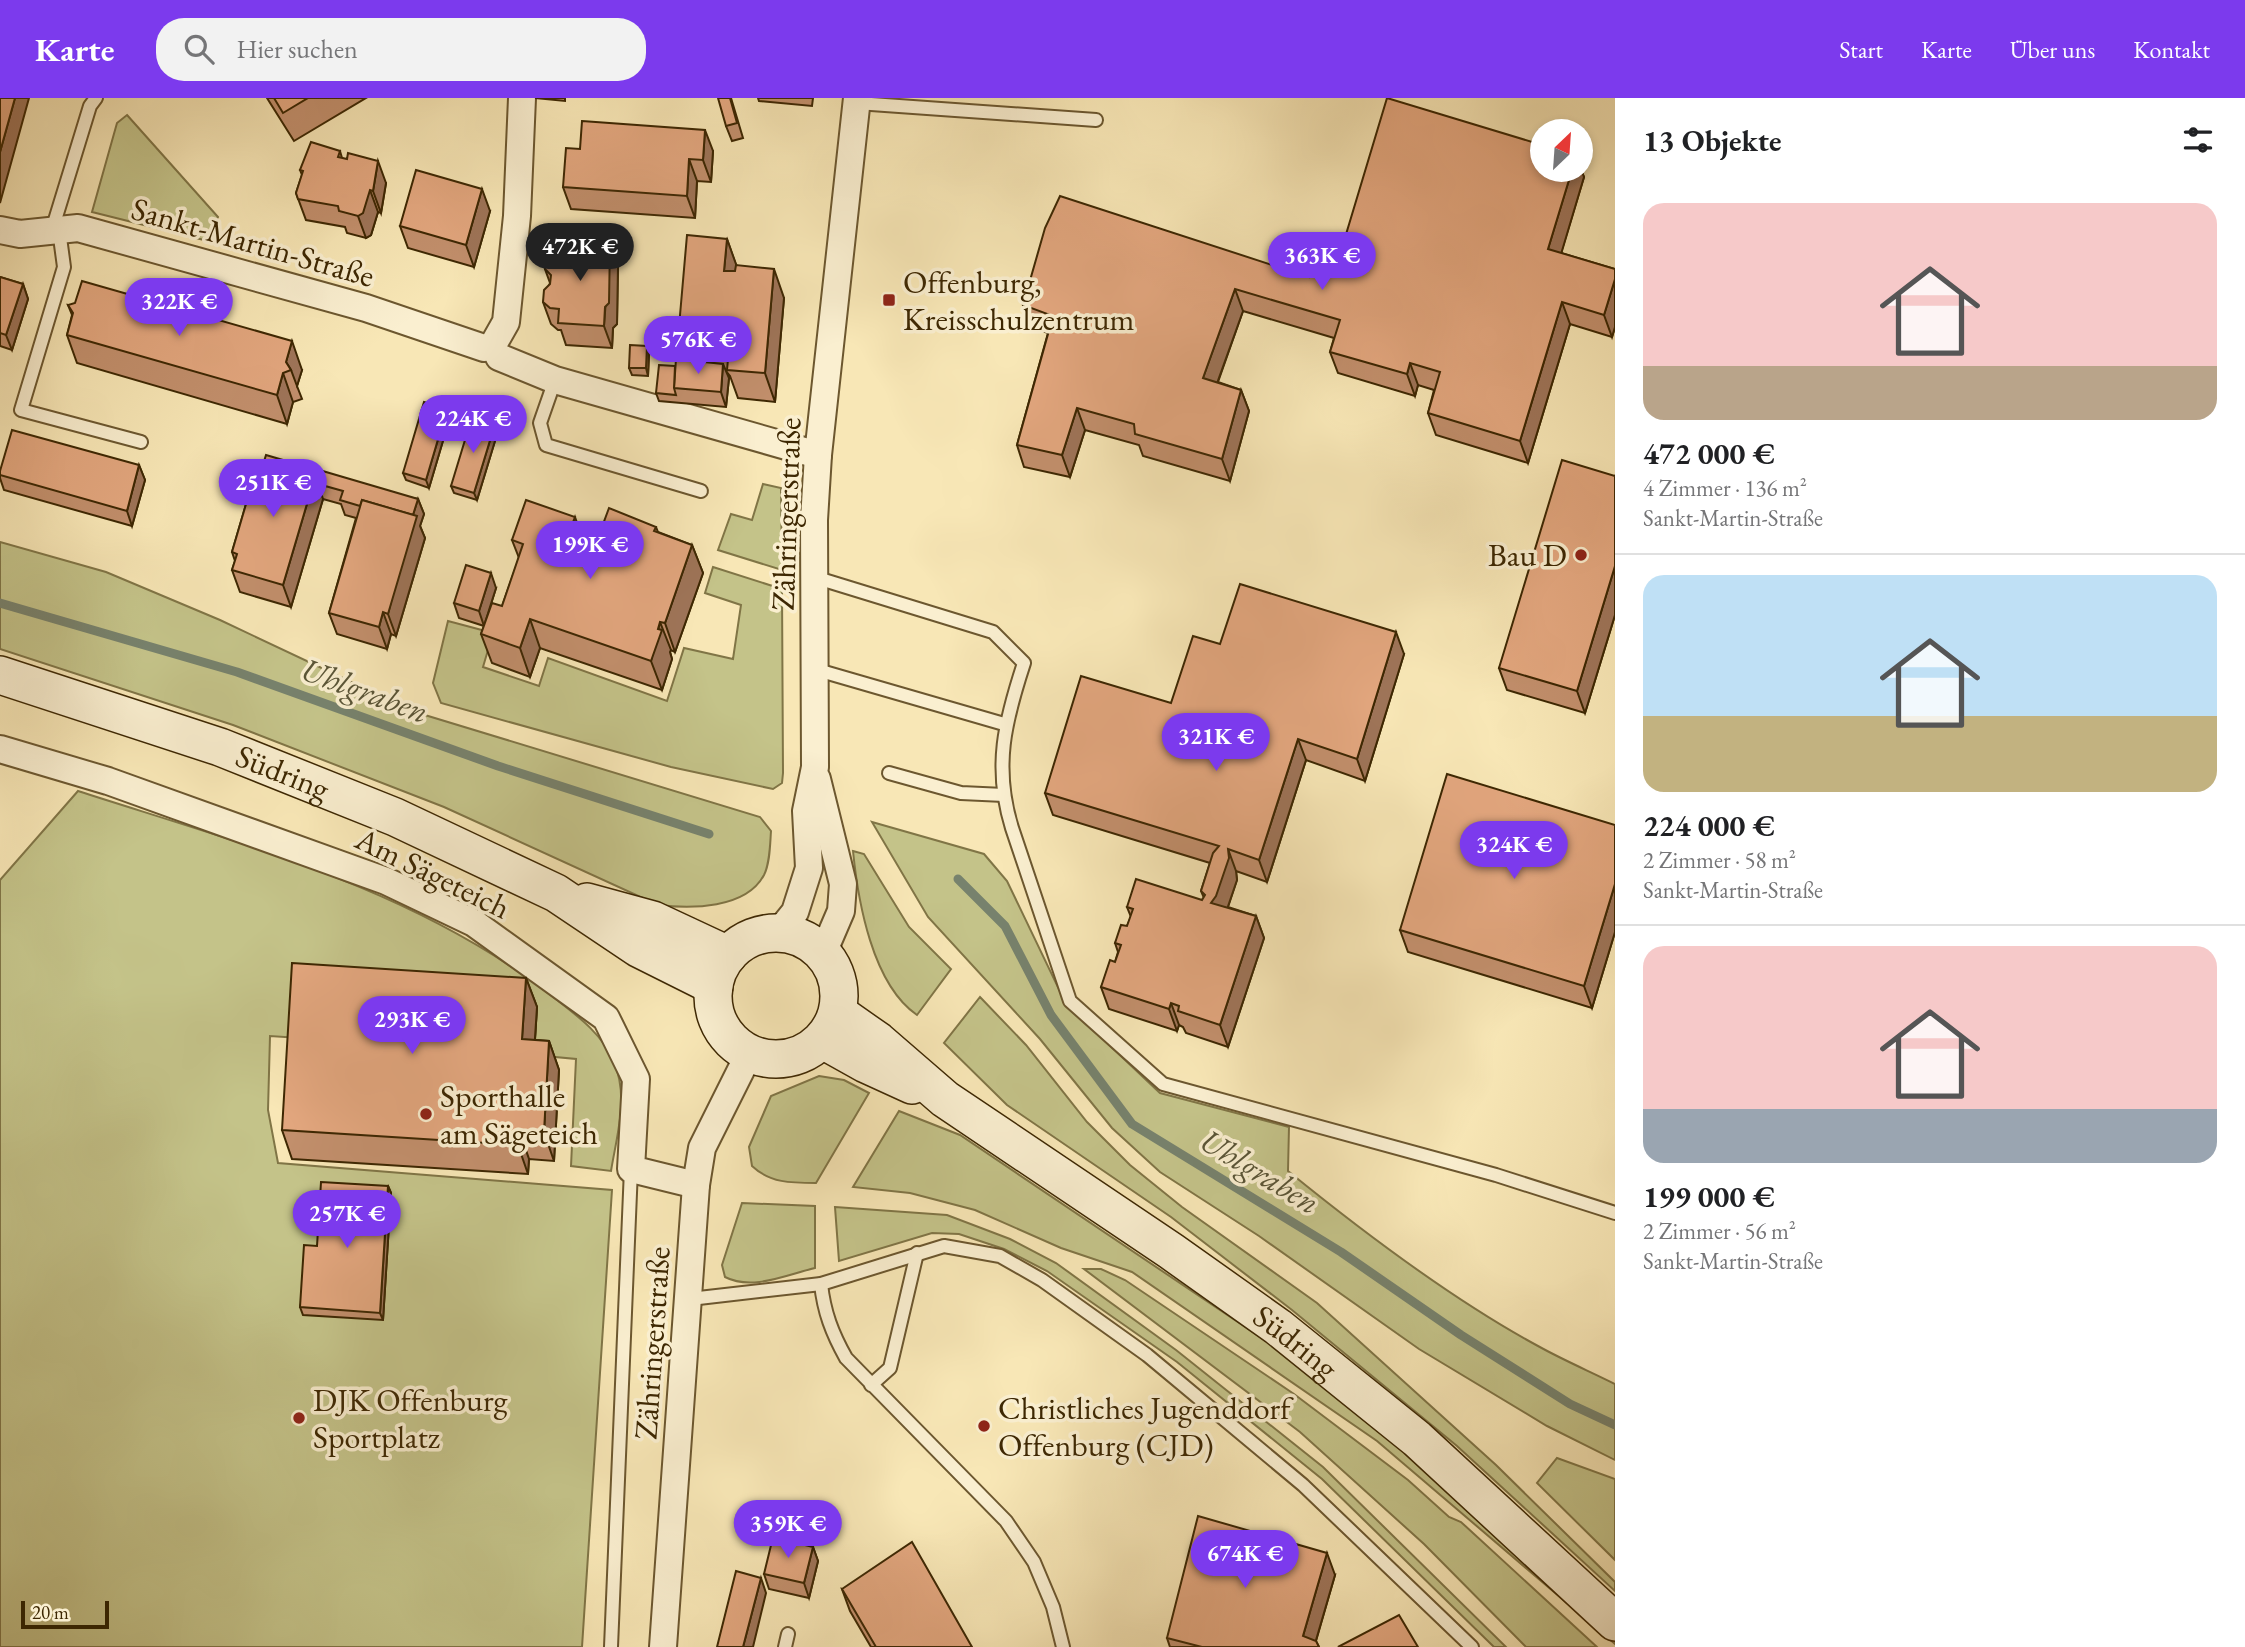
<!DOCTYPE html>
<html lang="de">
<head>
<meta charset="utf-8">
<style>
  :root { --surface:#fff; --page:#f2f2f2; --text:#202124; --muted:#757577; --line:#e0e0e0; --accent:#7c3aed }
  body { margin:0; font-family:"EB Garamond",serif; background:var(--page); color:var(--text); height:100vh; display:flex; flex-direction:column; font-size:26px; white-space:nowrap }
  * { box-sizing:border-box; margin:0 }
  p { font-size:23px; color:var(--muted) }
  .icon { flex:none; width:38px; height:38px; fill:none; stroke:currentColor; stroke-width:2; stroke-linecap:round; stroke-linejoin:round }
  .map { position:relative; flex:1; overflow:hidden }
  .side { display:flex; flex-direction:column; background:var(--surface); width:630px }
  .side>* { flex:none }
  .needle { width:46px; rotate:25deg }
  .tools { position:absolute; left:1530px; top:21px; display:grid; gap:14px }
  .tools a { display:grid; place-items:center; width:63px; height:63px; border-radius:50%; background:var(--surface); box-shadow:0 4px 10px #0003; font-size:35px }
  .scale { position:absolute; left:21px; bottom:18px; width:88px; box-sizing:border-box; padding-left:7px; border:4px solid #3d2702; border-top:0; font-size:19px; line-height:24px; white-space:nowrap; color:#3d2702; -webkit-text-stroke:5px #faefd0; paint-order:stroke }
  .price { position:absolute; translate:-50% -60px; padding:0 16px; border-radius:24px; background:var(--accent); color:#fff; font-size:23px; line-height:46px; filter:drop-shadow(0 2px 4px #0008) }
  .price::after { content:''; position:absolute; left:50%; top:42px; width:21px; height:16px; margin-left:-10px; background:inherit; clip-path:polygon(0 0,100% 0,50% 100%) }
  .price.active { background:#222; color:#fff }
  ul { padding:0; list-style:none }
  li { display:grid; align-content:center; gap:14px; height:371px; padding:0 28px }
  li+li { border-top:2px solid var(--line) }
  li span { display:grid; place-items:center; height:217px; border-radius:21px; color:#555 }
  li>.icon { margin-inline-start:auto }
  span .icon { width:126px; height:126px; fill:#fffc; stroke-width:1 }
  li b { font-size:30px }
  h2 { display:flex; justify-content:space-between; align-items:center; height:84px; padding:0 28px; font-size:30px }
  header { display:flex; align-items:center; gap:42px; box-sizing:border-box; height:98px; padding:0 35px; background:var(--accent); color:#fff }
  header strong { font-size:33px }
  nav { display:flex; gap:38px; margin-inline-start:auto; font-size:24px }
  .search { width:490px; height:63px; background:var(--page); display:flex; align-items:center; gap:18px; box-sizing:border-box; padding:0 24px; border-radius:28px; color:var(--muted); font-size:26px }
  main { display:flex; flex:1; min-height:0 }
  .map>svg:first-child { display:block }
  .green { fill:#c4c389; stroke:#807546; stroke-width:2 }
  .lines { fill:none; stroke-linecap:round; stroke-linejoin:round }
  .stream { stroke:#77826d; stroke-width:9 }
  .lane-casing { stroke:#6c572f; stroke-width:16 }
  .street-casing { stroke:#6c572f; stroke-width:30 }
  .secondary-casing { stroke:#3d2702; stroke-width:40 }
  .lane { stroke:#faefd0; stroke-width:12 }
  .street { stroke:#faefd0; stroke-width:26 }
  .secondary { stroke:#faefd0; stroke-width:37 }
  .wall { fill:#c28f6c; stroke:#3d2702; stroke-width:2 }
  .shaded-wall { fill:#9e7458; stroke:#3d2702; stroke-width:2 }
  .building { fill:#e2a67e; stroke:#3d2702; stroke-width:2 }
  .poi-dot { fill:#8f2418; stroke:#faefd0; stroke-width:2.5 }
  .labels { text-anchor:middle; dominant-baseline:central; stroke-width:7; stroke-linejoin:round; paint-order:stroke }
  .street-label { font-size:32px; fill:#3d2702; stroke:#faefd0 }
  .poi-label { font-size:32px; fill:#3d2702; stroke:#faefd0; text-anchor:start }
  .water-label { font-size:33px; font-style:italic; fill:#5a5537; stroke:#faefd0 }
</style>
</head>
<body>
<header>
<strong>Karte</strong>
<div class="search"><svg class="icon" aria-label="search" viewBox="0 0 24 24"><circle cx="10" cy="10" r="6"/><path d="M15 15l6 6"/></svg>Hier suchen</div>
<nav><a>Start</a><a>Karte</a><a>Über uns</a><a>Kontakt</a></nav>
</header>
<main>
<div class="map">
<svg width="1615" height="1549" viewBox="0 0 1615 1549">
  <rect width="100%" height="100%" fill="#f8e7b6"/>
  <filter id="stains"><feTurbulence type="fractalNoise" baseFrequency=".00286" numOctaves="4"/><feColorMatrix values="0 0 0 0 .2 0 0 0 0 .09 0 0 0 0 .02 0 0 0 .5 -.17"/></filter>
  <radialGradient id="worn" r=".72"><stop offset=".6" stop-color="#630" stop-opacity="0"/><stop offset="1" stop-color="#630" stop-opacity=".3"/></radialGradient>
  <!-- green -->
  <g class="green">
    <path d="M127,17L218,119L208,143L92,114L117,25Z"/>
    <path d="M763,386L781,390L782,472L718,452L731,416L752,422Z"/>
    <path d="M0,444L106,474L220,522L415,614L760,719L771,733C770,747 770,765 764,777C746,811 691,811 658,807L444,709L233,627L0,551Z"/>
    <path d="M713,469L782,491L783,675L782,685L773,691L671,669L441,605L433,585L448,523L493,535L483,569L539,588L548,560L667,603L684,550L733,561L741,507L705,495Z"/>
    <path d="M78,693C242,746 420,792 557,902C579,919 603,937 614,964C629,999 617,1036 611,1073L571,1068L576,961L534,957L537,909L300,940L270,938L268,1012L278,1065L612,1092L582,1549H0V782Z"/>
    <path d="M872,724L984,756L1007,783L1066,906L1160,995L1289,1029L1288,1073C1363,1134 1453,1202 1538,1248C1563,1262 1589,1273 1615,1286V1362L1547,1328L1419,1251L1259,1138L1160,1074L1112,1030L1040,941L928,819Z"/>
    <path d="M853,753L864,756L909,829L951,871L917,917C872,886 858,803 853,753Z"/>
    <path d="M980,899L1026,947L1087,1024L1130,1067L1182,1109L1317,1205L1496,1367L1615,1484V1493L1457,1348L1292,1212L1171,1119L1007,1007L944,945Z"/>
    <path d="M819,978L844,982L869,995L816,1085C791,1085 770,1085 752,1068L749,1049L771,998Z"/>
    <path d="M899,1013L960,1037L1272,1247L1364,1318L1615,1539V1546L1377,1343L1132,1174L1061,1150L975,1112L910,1095L853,1089Z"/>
    <path d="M742,1105L815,1108V1170C786,1177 752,1193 725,1179L722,1167Z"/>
    <path d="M835,1109L947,1117L1010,1141L1056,1165L1176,1252L1323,1369L1506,1549H1494L1322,1381L1177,1264L1047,1173L1004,1151L959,1136L932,1135L839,1163Z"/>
    <path d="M1084,1171H1101L1125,1182L1294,1296L1408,1382L1449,1419L1461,1424L1597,1549H1526L1424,1446L1300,1334Z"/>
    <path d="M1557,1360L1615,1381V1462L1537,1385Z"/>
  </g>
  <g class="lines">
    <!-- stream -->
    <g class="stream">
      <path d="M0,505L237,574L498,668L709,736"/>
      <path d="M958,781L1005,828L1051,917L1132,1026L1341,1154L1461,1237L1570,1306L1615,1327"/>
    </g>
    <defs>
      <g id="lane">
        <path d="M857,5L1096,22"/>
        <path d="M52,132L90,8L96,0"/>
        <path d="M59,132L64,169L21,312L141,344"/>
        <path d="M555,282L540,325L546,347L701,393"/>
        <path d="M814,479L993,534L1024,565C1005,623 993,669 1012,730L1070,903L1163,986L1496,1077L1615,1115"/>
        <path d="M814,571L1004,626"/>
        <path d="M889,675L961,695L1004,697"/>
        <path d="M821,1186C824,1214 832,1235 846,1260L1006,1423L1034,1464L1053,1509L1063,1549"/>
        <path d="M690,1201L821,1186L944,1148L1000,1158L1042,1182L1147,1257L1303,1387L1472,1549"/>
        <path d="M871,1287L890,1270L917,1155"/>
        <path d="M611,1549L631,1071"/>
        <path d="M785,1549L788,1536"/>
      </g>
      <g id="street">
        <path d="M0,132L20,136L78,130L366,210L484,250"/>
        <path d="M493,247L506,224L517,118L522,0"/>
        <path d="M499,259L555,282L818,357"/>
        <path d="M0,651L108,683L386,783L474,825L606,920L636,981L631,1071L696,1087"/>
        <path d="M817,681L843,786L841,813L823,855"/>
        <path d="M778,835L795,814L809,770L806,713L815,669L814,422L818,357L857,0"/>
        <path d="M663,1549L696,1087L702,1050L749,956"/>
      </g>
      <g id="secondary">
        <path id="s1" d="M0,577L220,649L395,719L556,795L638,850L714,888"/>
        <path d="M587,804L653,822L728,857"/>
        <circle cx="776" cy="898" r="63"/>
        <path id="s2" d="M838,915L878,943L945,1001L1171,1153L1278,1229L1417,1341L1615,1524"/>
        <path d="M823,942L866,966L912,987"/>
      </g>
    </defs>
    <!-- lane casing -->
    <use href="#lane" class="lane-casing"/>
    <!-- street casing -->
    <use href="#street" class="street-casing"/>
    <!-- secondary casing -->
    <use href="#secondary" class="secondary-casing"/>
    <!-- lane -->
    <use href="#lane" class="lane"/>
    <!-- street -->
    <use href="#street" class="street"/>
    <!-- secondary -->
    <use href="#secondary" class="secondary"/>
  </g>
  <!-- wall -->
  <g class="wall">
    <path d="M267,0H366L294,43Z"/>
    <path d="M535,0H565V3Z"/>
    <path d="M731,0L743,40L732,43L726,28Z"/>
    <path d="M758,0H813L812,8L759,3Z"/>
    <path d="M580,51L713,53L711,84L697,83L695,120L571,111L563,89Z"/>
    <path d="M340,53L342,60L386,85L381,115L378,114L371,137L366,140L347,135L345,129L306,122L296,95L302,77L300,72Z"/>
    <path d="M1580,69L1584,79L1561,155L1615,171V229L1612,239L1570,226L1528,365L1436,337L1428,315L1434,292L1418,287L1415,298L1338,275L1330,254L1334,240L1243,213L1218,284L1241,292L1249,313L1230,383L1143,358L1139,347L1085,332L1070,379L1024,369L1017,347L1048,235L1031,229L1023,207L1309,179L1341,153L1580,72Z"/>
    <path d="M490,113L474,169L408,150L400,128Z"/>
    <path d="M727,141L736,167L784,200L775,304L738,300L730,278L726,273L729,280L726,309L659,303L656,295L675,268L686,262L678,240Z"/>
    <path d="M610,146L618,168L617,226L613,230L612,250L566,247L561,232H558L551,226L543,204L550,185L545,171Z"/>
    <path d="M0,179L23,186L28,201L12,252L0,248Z"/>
    <path d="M68,207L302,272L297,288L302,301L293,304L287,326L77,265L67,237L72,217Z"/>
    <path d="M647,248L649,255L648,278L632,277L629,270Z"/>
    <path d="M450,319L429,390L406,382L403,375Z"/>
    <path d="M498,333L477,402L454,395L451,388Z"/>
    <path d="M139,367L145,382L132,428L4,392L0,380V373Z"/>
    <path d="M256,372L418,401L424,416L420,428L425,440L396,538L391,536L387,551L337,536L329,515L356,420L345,417L341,406L323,401L291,509L240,494L232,472L235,463L232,454Z"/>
    <path d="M1615,378V517L1585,615L1507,592L1499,570Z"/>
    <path d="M602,429H656L658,434L692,447L703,475L675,554L671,552L670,554L672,561L662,592L540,550L530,579L492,565L481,536L484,528L459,520L454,505L496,490L485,525L502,508L519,460L512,442L578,430L604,439L605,436Z"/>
    <path d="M1220,546L1404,556L1365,683L1306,662L1267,784L1236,773L1237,782L1228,809L1256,818L1264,840L1228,949L1186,935L1183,929L1179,927L1177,933L1109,911L1101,889L1115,864L1118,854L1115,845L1127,828L1131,819L1127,809L1202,802L1204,800L1201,793L1210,765L1053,717L1045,695L1171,605Z"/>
    <path d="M1615,727V834L1592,910L1408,854L1400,832Z"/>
    <path d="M526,880L537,909L535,942L549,943L559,972L554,1063L529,1061L528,1076L292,1061L282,1032Z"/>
    <path d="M388,1088L391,1095L383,1222L303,1217L300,1209L317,1148Z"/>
    <path d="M813,1449L818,1463L809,1500L769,1491L764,1476Z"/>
    <path d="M1335,1477L1316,1543L1319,1549H1170L1167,1540Z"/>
    <path d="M842,1491L972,1549H871L850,1513Z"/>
  </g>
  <!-- shaded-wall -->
  <g class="shaded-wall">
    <path d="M15,0H29L0,105V54Z"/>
    <path d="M705,32L713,53L711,84L703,62Z"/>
    <path d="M689,61L697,83L695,120L687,98Z"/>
    <path d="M378,63L386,85L381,115L373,93Z"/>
    <path d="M1580,69L1584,79L1556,173L1548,151L1572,72H1580Z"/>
    <path d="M482,91L490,113L474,169L466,147Z"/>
    <path d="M370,92L378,114L371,137L366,140L358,118Z"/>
    <path d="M727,141L737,169L734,201L724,173Z"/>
    <path d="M610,146L618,168L617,226L613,230L612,250L604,228Z"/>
    <path d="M774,171L784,200L775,304L765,275Z"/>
    <path d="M1615,181V229L1612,239L1604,217Z"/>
    <path d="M23,186L28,201L12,252L6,237Z"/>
    <path d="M1235,191L1243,213L1211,302L1203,280Z"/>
    <path d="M1562,204L1570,226L1528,365L1520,343Z"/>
    <path d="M292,243L302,272L297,288L291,272L286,264Z"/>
    <path d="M647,248L649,255L648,278L646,270Z"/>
    <path d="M1410,265L1418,287L1415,298L1407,276Z"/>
    <path d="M723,266L729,280L726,309L721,294Z"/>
    <path d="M283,275L293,304L287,326L277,297Z"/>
    <path d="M1241,292L1249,313L1230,383L1222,361Z"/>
    <path d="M1077,310L1085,332L1070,379L1062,357Z"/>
    <path d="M447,311L450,319L429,390L426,382Z"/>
    <path d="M495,326L498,333L477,402L474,395Z"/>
    <path d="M139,367L145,382L132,428L127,413Z"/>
    <path d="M317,372L323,388L318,386L323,401L291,509L283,487Z"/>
    <path d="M418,401L424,416L420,428L425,440L396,538L388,516L411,423Z"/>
    <path d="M575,419L585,448L572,427Z"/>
    <path d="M692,447L703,475L675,554L665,525Z"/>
    <path d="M1615,468V517L1585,615L1577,593Z"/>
    <path d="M491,475L496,490L484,528L479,513Z"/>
    <path d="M383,514L391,536L387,551L379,529Z"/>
    <path d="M530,521L540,550L530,579L520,550Z"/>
    <path d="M660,524L671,552L670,554L672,561L662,592L651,563Z"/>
    <path d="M1396,534L1404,556L1365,683L1357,661Z"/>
    <path d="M1298,641L1306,662L1267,784L1259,762Z"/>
    <path d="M1228,751L1236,773L1237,782L1224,820L1211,805Z"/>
    <path d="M1615,786V834L1592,910L1584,888Z"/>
    <path d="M1256,818L1264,840L1228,949L1220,927Z"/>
    <path d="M526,880L537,909L533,970L522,941Z"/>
    <path d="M1171,905L1179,927L1177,933L1169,911Z"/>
    <path d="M549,943L559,972L554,1063L544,1034Z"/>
    <path d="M519,1032L529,1061L528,1076L518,1047Z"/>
    <path d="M388,1088L391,1095L383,1222L380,1215Z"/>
    <path d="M813,1449L818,1463L809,1500L804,1485Z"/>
    <path d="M1327,1455L1335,1477L1314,1549L1303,1538Z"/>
    <path d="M761,1480L766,1495L753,1549H743Z"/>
  </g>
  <!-- building -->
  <g class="building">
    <path d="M0,0H15L0,54Z"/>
    <path d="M274,0H308L283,15Z"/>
    <path d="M718,0H730L737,25L726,28Z"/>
    <path d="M1387,0L1542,47V72H1572L1548,151L1615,171V181L1604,217L1562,204L1520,343L1428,315L1440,274L1410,265L1407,276L1330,254L1340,222L1235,191L1203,280L1241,292L1222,361L1135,336L1134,326L1077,310L1062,357L1017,347L1053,218L1023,207L1045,130L1060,98L1309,179L1319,146L1341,153Z"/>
    <path d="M582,23L705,32L703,62L689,61L687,98L563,89L566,50L580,51Z"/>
    <path d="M311,44L340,53L338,59L347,61L348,55L378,63L373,93L370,92L363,115L358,118L339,113L338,108L298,101L296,95L303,73L300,72Z"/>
    <path d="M416,72L482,91L466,147L400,128Z"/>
    <path d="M687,137L727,141L724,173H735L736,167L774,171L765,275L727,272L729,250L718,249L719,244L678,240Z"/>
    <path d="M564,143L610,146L609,205L605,209L604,228L558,225L559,211L550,210L543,204L544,192L550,186L551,177L545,171L546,159L564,155Z"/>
    <path d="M0,179L23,186L6,237L0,235Z"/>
    <path d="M82,183L292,243L286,264L291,272L283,275L277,297L67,237L73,215L68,207L75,205Z"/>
    <path d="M630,247L647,248L646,270H629Z"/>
    <path d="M676,261L723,266L721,294L674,290Z"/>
    <path d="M659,267L675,268L674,290L676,297L656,295Z"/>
    <path d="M424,304L447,311L426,382L403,375Z"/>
    <path d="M472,319L495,326L474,395L451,388Z"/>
    <path d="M12,332L139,367L127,413L0,377V373Z"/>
    <path d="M266,357L317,372L283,487L232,472L237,456L232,454L256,372L261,373Z"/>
    <path d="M1562,362L1615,378V468L1577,593L1499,570Z"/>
    <path d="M309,369L418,401L413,417L362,402L360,408L340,402L343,393L318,386L320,380L317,372L309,370Z"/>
    <path d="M362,402L417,418L388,516L383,514L379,529L329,515Z"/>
    <path d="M526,402L575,419L572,427L604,439L607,430L602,429L609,410L656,429L654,433L692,447L665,525L660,524L658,531L662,532L651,563L530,521L520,550L481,536L492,505L502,508L523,446L512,442Z"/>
    <path d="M466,467L491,475L479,513L454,505Z"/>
    <path d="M1240,486L1396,534L1357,661L1298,641L1259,762L1228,751L1229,760L1216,798L1211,805L1256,818L1220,927L1178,913L1179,908L1171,905L1169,911L1101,889L1110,862L1115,864L1121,847L1115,845L1121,827L1127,828L1133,811L1127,809L1136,781L1202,802L1205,797L1201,793L1213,755L1219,748L1045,695L1081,578L1171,605L1193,538L1220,546Z"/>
    <path d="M1447,676L1615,727V786L1584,888L1400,832Z"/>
    <path d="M292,865L526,880L522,941L549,943L544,1034L519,1032L518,1047L282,1032Z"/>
    <path d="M321,1084L388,1088L380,1215L300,1209L304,1147L317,1148Z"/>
    <path d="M1198,1418L1327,1455L1303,1538L1316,1543L1319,1549H1202L1167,1540Z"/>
    <path d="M773,1439L813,1449L804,1485L764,1476Z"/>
    <path d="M912,1444L972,1549H876L842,1491Z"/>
    <path d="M736,1473L761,1480L743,1549H717Z"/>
    <path d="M1399,1517L1418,1549H1338Z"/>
  </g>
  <!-- markers -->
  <g class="poi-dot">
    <rect x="882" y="195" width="14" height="14" rx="3.5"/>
    <circle cx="1581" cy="457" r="7"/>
    <circle cx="426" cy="1016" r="7"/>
    <circle cx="299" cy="1320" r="7"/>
    <circle cx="984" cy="1328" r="7"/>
  </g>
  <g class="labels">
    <!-- street labels -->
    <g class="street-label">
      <text transform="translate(253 144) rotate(16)">Sankt-Martin-Straße</text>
      <text transform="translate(786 416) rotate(-88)">Zähringerstraße</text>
      <text stroke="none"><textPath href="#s1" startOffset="299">Südring</textPath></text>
      <text transform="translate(433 775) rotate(26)">Am Sägeteich</text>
      <text stroke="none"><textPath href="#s2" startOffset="564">Südring</textPath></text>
      <text transform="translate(652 1245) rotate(-86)">Zähringerstraße</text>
    </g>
    <!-- poi labels -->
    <g class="poi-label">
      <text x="903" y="184">Offenburg,<tspan x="903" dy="37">Kreisschulzentrum</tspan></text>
      <text x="1567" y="457" text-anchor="end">Bau D</text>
      <text x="440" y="998">Sporthalle<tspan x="440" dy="37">am Sägeteich</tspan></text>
      <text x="313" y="1302">DJK Offenburg<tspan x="313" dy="37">Sportplatz</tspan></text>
      <text x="998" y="1310">Christliches Jugenddorf<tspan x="998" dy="37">Offenburg (CJD)</tspan></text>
    </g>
    <!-- water labels -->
    <g class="water-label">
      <text transform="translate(365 592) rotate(20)">Uhlgraben</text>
      <text transform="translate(1260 1073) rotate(31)">Uhlgraben</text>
    </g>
  </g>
  <rect width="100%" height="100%" filter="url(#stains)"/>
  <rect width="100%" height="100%" fill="url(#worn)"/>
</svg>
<div class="tools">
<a><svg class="needle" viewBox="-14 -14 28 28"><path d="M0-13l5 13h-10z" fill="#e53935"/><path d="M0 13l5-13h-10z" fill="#757577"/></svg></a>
</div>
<div class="scale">20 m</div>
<b class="price active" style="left:580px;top:185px">472K €</b>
<b class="price" style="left:1322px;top:194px">363K €</b>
<b class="price" style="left:179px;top:240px">322K €</b>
<b class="price" style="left:698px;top:278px">576K €</b>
<b class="price" style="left:473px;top:357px">224K €</b>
<b class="price" style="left:273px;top:421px">251K €</b>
<b class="price" style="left:590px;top:483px">199K €</b>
<b class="price" style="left:1216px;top:675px">321K €</b>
<b class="price" style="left:1514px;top:783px">324K €</b>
<b class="price" style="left:412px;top:958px">293K €</b>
<b class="price" style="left:347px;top:1152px">257K €</b>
<b class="price" style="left:788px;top:1462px">359K €</b>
<b class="price" style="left:1245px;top:1492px">674K €</b>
</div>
<section class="side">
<h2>13 Objekte<svg class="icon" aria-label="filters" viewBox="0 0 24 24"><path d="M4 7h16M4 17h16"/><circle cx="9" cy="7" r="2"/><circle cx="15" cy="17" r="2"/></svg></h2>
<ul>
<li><span style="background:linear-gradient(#f6c9c9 75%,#b9a48a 0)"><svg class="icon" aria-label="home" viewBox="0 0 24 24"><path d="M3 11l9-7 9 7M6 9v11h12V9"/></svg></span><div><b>472 000 €</b><p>4 Zimmer · 136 m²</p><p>Sankt-Martin-Straße</p></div></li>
<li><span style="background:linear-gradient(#bfe0f5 65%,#c2b280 0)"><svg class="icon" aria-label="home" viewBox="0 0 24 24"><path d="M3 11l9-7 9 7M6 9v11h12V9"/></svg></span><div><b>224 000 €</b><p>2 Zimmer · 58 m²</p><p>Sankt-Martin-Straße</p></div></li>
<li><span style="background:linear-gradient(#f6c9c9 75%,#9aa5b1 0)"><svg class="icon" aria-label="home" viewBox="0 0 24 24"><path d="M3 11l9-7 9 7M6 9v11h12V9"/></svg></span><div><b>199 000 €</b><p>2 Zimmer · 56 m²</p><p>Sankt-Martin-Straße</p></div></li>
</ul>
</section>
</main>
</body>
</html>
